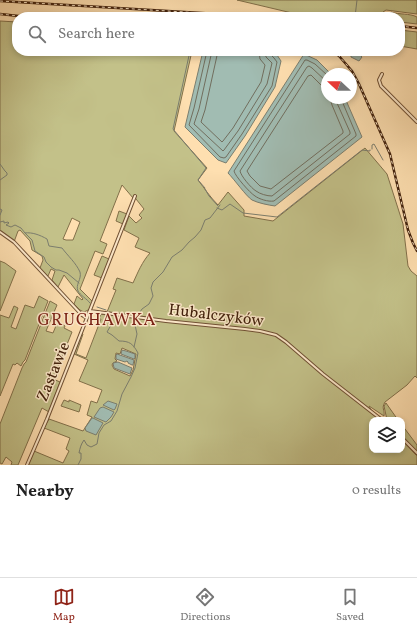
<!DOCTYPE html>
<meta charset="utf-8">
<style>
:root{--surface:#fff;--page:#f2f2f2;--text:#222;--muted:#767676;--line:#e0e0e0;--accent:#8f2418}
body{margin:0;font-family:Vollkorn,serif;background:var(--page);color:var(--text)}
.controls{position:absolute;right:12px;bottom:12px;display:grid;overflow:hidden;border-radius:8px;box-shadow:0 2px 6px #0003}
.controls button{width:36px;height:36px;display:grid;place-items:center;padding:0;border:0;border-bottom:1px solid var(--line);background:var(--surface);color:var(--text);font:20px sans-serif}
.compass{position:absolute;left:321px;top:68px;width:36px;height:36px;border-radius:50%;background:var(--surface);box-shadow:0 2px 6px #0003;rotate:292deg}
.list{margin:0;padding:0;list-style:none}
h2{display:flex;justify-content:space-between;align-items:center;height:52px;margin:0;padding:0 16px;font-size:17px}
h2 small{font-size:13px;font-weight:400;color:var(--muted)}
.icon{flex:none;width:22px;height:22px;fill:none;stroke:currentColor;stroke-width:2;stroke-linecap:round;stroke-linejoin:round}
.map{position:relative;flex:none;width:417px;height:465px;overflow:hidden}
.search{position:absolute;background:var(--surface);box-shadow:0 2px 6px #0003;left:12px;right:12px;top:12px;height:44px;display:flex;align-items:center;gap:10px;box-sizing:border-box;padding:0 14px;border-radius:16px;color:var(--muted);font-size:15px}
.sheet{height:112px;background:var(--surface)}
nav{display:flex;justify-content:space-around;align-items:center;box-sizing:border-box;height:56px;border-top:1px solid var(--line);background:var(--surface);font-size:11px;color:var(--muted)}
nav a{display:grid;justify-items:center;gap:2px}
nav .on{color:var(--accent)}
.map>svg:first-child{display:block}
.green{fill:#c3c189;stroke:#82704a;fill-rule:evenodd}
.water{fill:#a1bcb2;stroke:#7b7e6f}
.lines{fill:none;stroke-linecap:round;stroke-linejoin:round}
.shore{stroke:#716e5e;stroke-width:1}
.stream{stroke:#7b7e6f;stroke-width:1}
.minor-casing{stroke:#705034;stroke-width:4}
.minor{stroke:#feeacc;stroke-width:2}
.rail-casing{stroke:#41200b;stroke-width:2.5}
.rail{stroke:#feeacc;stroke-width:1;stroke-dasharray:3;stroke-linecap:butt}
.labels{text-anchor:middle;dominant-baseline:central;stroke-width:3;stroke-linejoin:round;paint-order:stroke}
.street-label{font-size:16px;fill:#41200b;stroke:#feeacc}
.neighbourhood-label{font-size:17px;letter-spacing:1px;fill:#7a1f14;stroke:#feeacc}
</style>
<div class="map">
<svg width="417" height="465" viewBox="0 0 417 465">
<rect width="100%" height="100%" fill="#fedfb0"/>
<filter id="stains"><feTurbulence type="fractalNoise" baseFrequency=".005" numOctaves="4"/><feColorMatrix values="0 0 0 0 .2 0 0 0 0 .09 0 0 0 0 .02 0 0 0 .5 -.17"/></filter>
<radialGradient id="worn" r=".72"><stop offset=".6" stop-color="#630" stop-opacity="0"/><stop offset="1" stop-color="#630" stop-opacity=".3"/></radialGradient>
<path class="green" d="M237 0H417V14L386 10 383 12 384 15H390L391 12C400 15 409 13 417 17V24L400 22V17H309Z
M0 21 17 22V51H192L174 131 207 168 198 180C205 189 210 197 218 205L228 192 244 210V216L273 221 365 148 387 174 403 224 408 266 411 271 417 276V378L415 376 407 385 385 402C381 409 385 409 384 416L369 406 373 414 380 420H372V450H402V440L417 456V465H28L34 451 63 463 69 451 66 449 70 438 44 428 49 419 83 431 92 417 87 415 91 401 97 403 102 390 79 381 88 360 74 354 82 333 83 334 76 354 86 358 101 319H99L101 314 147 319V317L107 312 116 290 113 289 117 278 133 283C138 272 142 262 150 253L135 247 139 238 124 230 129 216 136 223 142 218 139 215 144 209 136 199 135 197 133 198 122 185 100 241 107 244 103 254 95 251 80 289 93 302 90 309 84 312 80 310 74 304 77 296 82 300 83 299 64 275 58 287 52 280 55 271 51 269 48 276 40 268 43 260 42 256 32 250 30 241 20 230 18 231 14 242 0 231ZM72 218 80 222 73 240H66L63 239ZM122 348 136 354 133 370 130 376 114 369 112 365 113 363 117 361 115 359 116 353 120 354Z
M400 30 417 32V49L400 46Z
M119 211 127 214 123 224 116 221Z
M102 256 109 259 102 278 94 275Z
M0 261 5 263 16 271 0 311Z
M39 296 48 301 25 360 23 362 21 366 17 363 15 365 13 364 0 396V315L9 318 14 306 18 308 11 327 16 329 25 305 34 308Z
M50 301 57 305 46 331 53 333 58 321 65 326 64 328 72 332 53 379 60 382 49 412 42 408 18 465H11L12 462 6 457 2 464 0 463V424L22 368 24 364 26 362Z
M64 400 69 402V400L81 405 79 412 61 406Z
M386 403 398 420H387L384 406Z
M402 425 417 445V452L402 436Z"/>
<path class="water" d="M203 51H272L277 55 281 61 275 87 245 136 226 163 218 160 185 127Z
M352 51H356L362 57 359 61 351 57V56Z
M304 54 317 60 331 74H327V98H345L362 137 275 206C268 205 258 203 252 200 246 196 234 179 228 173Z
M122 350 126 351 135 354V358L134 359 121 354Z
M117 354 134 360 133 365H132L128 363V362L127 361 125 362 116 359V355Z
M118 362 132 368 130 374 114 368 113 363Z
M108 401 117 404 115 409 114 410 103 405Z
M103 407 114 412 111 417 106 422 94 417 100 408Z
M92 418H93L103 423 96 435 86 431 85 428Z"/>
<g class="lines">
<path class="shore" d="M207 51 194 108 189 125 220 157 224 158 226 157 242 134 272 86 277 62 274 58 271 55 270 51
M212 51 199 109 194 124 223 151 224 150 238 131 267 84 272 63 266 57 265 51
M218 51 205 110 201 122 222 142 223 141 233 128 261 82 265 65 260 59 259 51
M327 75 315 64 307 60H305L234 171C235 176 250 193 255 196 259 199 268 202 274 201L356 136V134L342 101 341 98
M327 82 312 68 309 66 307 67 240 171C241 176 251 188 256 191 260 194 267 196 272 196L350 134V132L337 103 336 98
M327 88 322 86 311 75 308 76 247 171 250 176 260 186 271 189 343 133V131L332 105 330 98"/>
<path class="stream" d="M355 17 357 0
M190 51 173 129 206 168 198 180 205 188
M372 149V145L374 144 383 160
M0 164 5 171 7 173V175L0 180
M205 189 209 196 218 206
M217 208 222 210 230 204 243 213 277 217 362 150 370 151V150
M0 209 2 210 0 215
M0 222 4 221V223L8 222 9 223 6 225 11 227 15 225 21 228 25 233C32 232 40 235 47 239L49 246 62 248C68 256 76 263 80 272 82 279 75 285 78 291 80 295 87 299 90 303
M25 233 32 240 35 251 44 257 46 262 51 267 56 270H59L67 273 79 283
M97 307 106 310
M138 315 142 309 149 304 153 296 151 288 153 282 163 272 172 257 182 250 189 242 195 237 201 230 205 220 210 218 220 205
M134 347 137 334 135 325 137 318
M78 465 81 459V453H79C80 448 81 444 84 440L87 445 91 447 97 444 99 433 104 425 111 421 117 411 122 394 131 377 135 368 138 353C133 344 130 341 119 341L112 335 107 332 111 325 107 321 105 316"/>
<g class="minor-casing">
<path id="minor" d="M382 74 379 80 381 86 417 122
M0 232 14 242 82 315 87 318
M90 311 166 321 245 329 260 331 276 335 286 342 323 374 382 420
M402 438 417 453
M27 465 47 419 135 196"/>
</g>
<use href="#minor" class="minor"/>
<g class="rail-casing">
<path id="rail" d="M0 1 268 17
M0 14 28 17
M400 26 417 28
M333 51 339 56 352 71 359 84 390 154 408 230 413 243 417 251"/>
</g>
<use href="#rail" class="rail"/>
</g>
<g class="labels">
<g class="street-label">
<text transform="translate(216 316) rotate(7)">Hubalczyków</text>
<text transform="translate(54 372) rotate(-68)">Zastawie</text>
</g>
<g class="neighbourhood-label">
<text x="97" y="320">GRUCHAWKA</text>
</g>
</g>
<rect width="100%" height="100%" filter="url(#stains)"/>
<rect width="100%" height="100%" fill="url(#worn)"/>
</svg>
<div class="controls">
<button><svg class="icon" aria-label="layers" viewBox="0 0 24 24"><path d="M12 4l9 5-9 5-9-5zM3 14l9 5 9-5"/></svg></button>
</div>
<svg class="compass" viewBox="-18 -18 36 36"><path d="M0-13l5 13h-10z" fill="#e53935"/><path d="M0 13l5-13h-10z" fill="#767676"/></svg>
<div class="search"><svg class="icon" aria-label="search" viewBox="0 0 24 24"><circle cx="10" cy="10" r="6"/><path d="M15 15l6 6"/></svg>Search here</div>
</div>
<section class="sheet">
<h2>Nearby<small>0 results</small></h2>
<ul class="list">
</ul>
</section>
<nav>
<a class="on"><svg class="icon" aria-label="map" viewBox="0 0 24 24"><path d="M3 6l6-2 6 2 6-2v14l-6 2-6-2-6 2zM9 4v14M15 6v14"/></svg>Map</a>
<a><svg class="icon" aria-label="directions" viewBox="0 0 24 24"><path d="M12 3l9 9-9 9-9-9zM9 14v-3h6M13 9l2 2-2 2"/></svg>Directions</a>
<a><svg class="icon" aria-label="saved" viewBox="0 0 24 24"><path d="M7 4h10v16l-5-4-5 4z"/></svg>Saved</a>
</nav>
